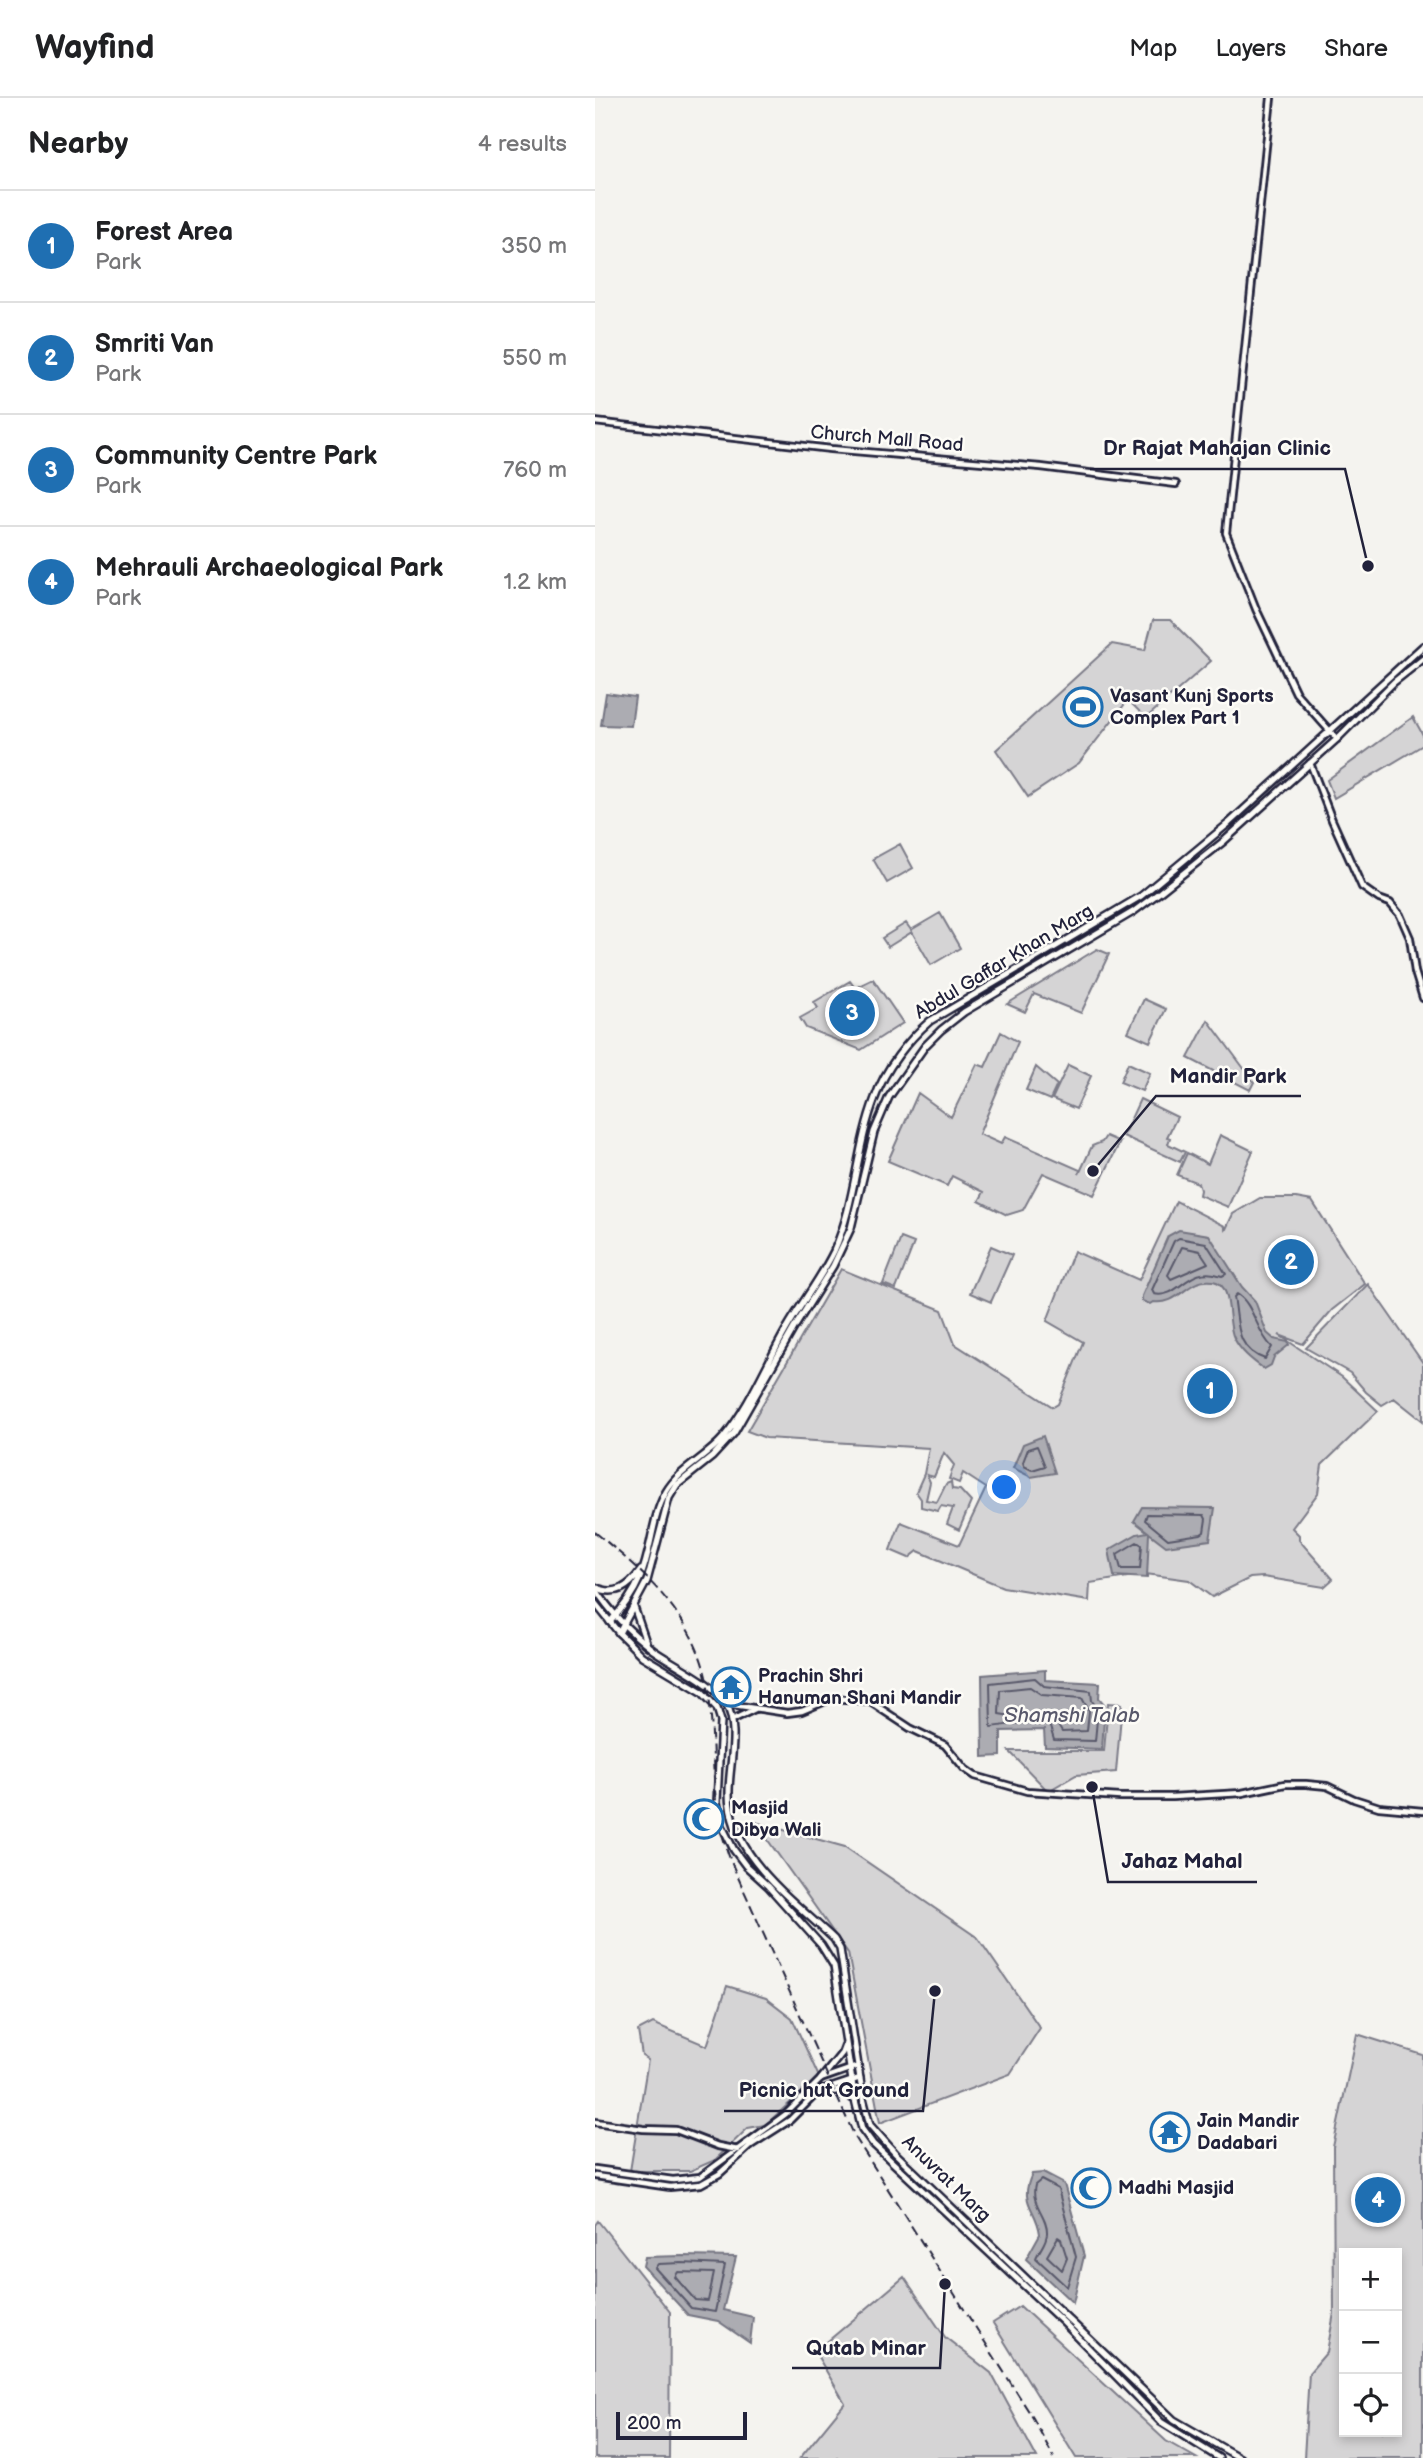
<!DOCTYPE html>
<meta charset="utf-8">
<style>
:root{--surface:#fff;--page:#f2f2f2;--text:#202124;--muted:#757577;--line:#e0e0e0;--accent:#1f6fb2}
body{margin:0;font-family:"Balsamiq Sans",sans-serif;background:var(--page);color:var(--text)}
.controls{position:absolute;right:21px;bottom:21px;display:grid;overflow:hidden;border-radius:0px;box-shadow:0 4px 10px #0003}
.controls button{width:63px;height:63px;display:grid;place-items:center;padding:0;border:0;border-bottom:2px solid var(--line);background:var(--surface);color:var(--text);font:35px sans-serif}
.scale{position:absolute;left:21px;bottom:18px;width:131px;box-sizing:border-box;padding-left:7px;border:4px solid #22223b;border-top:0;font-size:19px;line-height:24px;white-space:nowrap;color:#22223b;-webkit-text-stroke:5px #fdfcf7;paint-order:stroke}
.you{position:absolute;left:410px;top:1390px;width:24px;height:24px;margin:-18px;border:5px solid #fff;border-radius:50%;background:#1a73e8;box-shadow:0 0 0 10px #1a73e833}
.badge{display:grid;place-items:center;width:46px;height:46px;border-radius:50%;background:var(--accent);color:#fff;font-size:23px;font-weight:700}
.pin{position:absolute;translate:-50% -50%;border:4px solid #fff;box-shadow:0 2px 7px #0006}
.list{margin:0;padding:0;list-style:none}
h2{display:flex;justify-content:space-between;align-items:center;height:91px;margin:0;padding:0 28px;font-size:30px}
h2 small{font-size:23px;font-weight:400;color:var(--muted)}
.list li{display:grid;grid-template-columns:46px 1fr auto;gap:21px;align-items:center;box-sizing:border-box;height:112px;padding:0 28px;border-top:2px solid var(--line)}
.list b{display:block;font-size:26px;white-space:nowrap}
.list p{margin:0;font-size:23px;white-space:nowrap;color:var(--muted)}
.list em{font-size:23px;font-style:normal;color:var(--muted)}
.icon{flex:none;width:38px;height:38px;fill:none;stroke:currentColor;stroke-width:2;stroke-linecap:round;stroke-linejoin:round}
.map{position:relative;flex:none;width:828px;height:2360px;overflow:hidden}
header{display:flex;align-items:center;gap:42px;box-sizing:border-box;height:98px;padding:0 35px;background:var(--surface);border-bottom:2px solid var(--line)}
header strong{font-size:33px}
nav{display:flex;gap:38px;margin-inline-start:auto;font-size:24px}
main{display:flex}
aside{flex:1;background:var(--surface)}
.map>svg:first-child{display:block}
.green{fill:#d5d4d5;stroke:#7c7b88;stroke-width:2;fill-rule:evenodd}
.water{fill:#acacb2;stroke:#757582;stroke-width:2}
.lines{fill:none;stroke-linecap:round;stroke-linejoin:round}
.shore{stroke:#59596b;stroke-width:2}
.tertiary-casing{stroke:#22223b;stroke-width:10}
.primary-casing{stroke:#22223b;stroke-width:10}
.trunk-casing{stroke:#22223b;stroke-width:10}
.tertiary{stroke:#fdfcf7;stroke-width:4.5}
.primary{stroke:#fdfcf7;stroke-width:5}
.trunk{stroke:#fdfcf7;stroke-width:5}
.rail{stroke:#22223b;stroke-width:2;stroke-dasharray:10 5;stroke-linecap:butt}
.labels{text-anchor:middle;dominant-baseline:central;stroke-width:5;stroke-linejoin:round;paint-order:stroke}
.street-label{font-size:19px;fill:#22223b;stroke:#fdfcf7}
.poi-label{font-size:19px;font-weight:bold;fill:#22223b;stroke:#fdfcf7;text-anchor:start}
.water-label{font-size:21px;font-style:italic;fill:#59596b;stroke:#fdfcf7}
.leader{fill:none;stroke:#22223b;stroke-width:2.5}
.callout-dot{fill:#22223b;stroke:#fdfcf7;stroke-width:2.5}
.callout-label{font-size:21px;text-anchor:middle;font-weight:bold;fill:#22223b;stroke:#fdfcf7;stroke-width:5;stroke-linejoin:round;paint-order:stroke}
</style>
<header>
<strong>Wayfind</strong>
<nav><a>Map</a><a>Layers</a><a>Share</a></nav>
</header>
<main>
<aside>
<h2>Nearby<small>4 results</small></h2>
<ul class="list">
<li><span class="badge">1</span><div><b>Forest Area</b><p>Park</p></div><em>350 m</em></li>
<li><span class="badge">2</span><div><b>Smriti Van</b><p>Park</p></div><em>550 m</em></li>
<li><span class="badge">3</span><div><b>Community Centre Park</b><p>Park</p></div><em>760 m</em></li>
<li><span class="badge">4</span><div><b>Mehrauli Archaeological Park</b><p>Park</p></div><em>1.2 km</em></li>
</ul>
</aside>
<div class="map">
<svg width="828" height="2360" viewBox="0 0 828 2360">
<rect width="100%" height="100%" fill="#f4f3ef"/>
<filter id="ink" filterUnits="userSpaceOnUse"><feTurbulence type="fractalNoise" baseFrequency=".0143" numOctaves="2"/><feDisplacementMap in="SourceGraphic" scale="14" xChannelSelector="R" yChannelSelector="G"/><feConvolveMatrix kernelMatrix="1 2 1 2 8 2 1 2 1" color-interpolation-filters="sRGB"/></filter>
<g filter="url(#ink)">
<path class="green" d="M558 522H575L616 563 551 620 533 602 484 665 433 699 401 652 517 546 550 552Z
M818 619 828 637V647L739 700 732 682Z
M305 746 318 770 292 785 278 761Z
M345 815 365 850 336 867 317 834 293 849 287 840 311 825 316 832Z
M502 851 514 856 486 915 439 896 430 914 412 906Z
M278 881 308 925 266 952 211 930 205 920 223 910 219 904 255 883 260 890Z
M549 901 571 911 555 944 533 934Z
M613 922 659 984 655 992 593 960Z
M406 934 423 944 384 1036 406 1046 410 1039 485 1072 484 1076 497 1048 507 1044 511 1038 525 1044 499 1097 448 1075 428 1112 412 1117 384 1103 389 1094 357 1078 352 1088 293 1063 323 995 356 1019 382 966 390 969Z
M533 965 555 975 547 993 525 984Z
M473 967 496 978 481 1011 457 1001Z
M441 969 462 987 455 1002 431 992Z
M545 1001 582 1019 572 1039 575 1040 573 1046 590 1054 585 1064 528 1038Z
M625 1037 658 1053 633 1109 604 1097 605 1092 603 1085 582 1077 592 1055 613 1066Z
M665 1100H701L717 1103 770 1186 737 1212 708 1246 684 1237 747 1279 783 1313 727 1367 723 1395 697 1430 704 1437V1442L738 1481 729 1489 668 1479 655 1480 617 1499 594 1482 551 1476 495 1485 494 1503 408 1489 323 1453 314 1460 295 1452 306 1424 364 1447 391 1390 368 1375 364 1385 354 1381 359 1367 349 1355 339 1379 332 1377 335 1384 331 1402 342 1404 351 1386 356 1384 357 1391 365 1392 376 1404 364 1432 352 1426 358 1410 346 1408 343 1413 326 1409V1401L321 1394 329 1376 334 1350 171 1340 152 1333 246 1171 347 1212 360 1246 458 1309 463 1306 488 1244 452 1223 479 1153 544 1182 581 1103 630 1128V1133L638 1116Z
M306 1140 319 1145 301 1191 288 1186Z
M396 1148 417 1157 396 1204 375 1195Z
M773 1186 828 1265V1323L799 1300 787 1307 771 1294 755 1275 711 1250Z
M513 1605 527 1606 521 1674 481 1677 453 1693 414 1653H509Z
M160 1724 250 1749 383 1840 445 1930 415 1976 285 2025 253 1855Z
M132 1888 171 1900 197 1920 224 1979 170 2027 153 2030 120 2062 95 2073H35L53 1962 47 1958 43 1933 58 1925 112 1948Z
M762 1936 828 1957V2360H709L714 2275 732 2254 739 2215 738 2049ZM749 2155H802V2334H749Z
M3 2123 75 2214 74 2360H0V2127Z
M309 2179 350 2239 396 2275 442 2360H205L250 2305 220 2254Z
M425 2208 571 2343 601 2360H481L398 2225Z"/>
<path class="water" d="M11 595 40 599 36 628 6 627Z
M584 1132 614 1137 647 1189 660 1203 672 1235 679 1241 693 1244 694 1247 679 1259 676 1267 669 1271C657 1262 646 1254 639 1240 631 1225 639 1186 618 1183 592 1179 585 1208 558 1204L555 1206 547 1203V1198L573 1138Z
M448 1338 460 1375 436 1379 418 1370 428 1346Z
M547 1409 620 1410 615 1442 571 1448 554 1435 552 1480 519 1478 514 1452 542 1436 553 1434 539 1423Z
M450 1572V1582L505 1585 504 1600 510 1607 507 1651 450 1649 449 1632 406 1633V1658L388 1659 387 1577Z
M448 2075 469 2086 489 2158 478 2205 431 2161 445 2136C442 2110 423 2106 437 2076Z
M87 2158 141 2159 128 2212 158 2219 155 2245 123 2223 93 2217 48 2168 50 2159Z"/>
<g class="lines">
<path class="shore" d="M584 1140 611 1145 631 1176 627 1178C592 1165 585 1202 559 1196L557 1192 579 1143Z
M587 1149 605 1153 613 1165 576 1181 573 1177Z
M642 1196C659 1206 661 1234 677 1249L670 1261C639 1250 644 1224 639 1199Z
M442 1348 450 1368 437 1372 429 1368 428 1364 433 1351Z
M552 1416 609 1417 611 1421 609 1434 606 1436 573 1441 550 1422Z
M542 1444 547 1447 545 1471H526L522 1456Z
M440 1580 449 1588 496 1593 497 1603 503 1611 500 1643 459 1642 455 1629C441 1619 411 1628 396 1629L395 1585Z
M435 1589 447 1597 487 1600 494 1613 492 1633 467 1634C450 1604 432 1622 404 1616L405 1592Z
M446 2082 463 2091 481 2159 472 2189 441 2160C444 2152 452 2144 452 2135 453 2117 435 2107 440 2087Z
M463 2139 466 2141 472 2160 467 2172 452 2158Z
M87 2165 130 2167 120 2214 96 2210 60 2170 63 2166Z
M83 2174 119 2175 113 2203 100 2202 80 2179Z"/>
<g class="tertiary-casing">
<path id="tertiary" d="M676 0 631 435 661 511 701 595 742 641
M0 324 236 351 446 369 581 386
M715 665 737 722 767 789 784 801 795 805 805 817 815 840 820 874 828 900
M132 1606 192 1615 207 1613 238 1600 274 1603 315 1630 350 1647 370 1671 380 1678 432 1693 525 1699H577L647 1695 690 1686H711L732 1688 759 1701 784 1709 828 1713
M137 1622 160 1611
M0 2024 48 2031 81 2032 123 2048 143 2052
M0 2071 78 2082 105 2079 191 2016 226 1981 263 1968
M0 2078 75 2089 106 2086 124 2076 156 2047 195 2022 223 1994 265 1980"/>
</g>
<g class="primary-casing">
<path id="primary" d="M0 1489C21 1499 34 1489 46 1472
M39 1509 52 1547
M15 1524C27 1511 38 1497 45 1480 57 1453 56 1421 71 1394 84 1371 111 1360 128 1340 155 1308 171 1266 192 1230 207 1204 226 1180 239 1153 261 1104 261 1049 280 1000 290 971 313 942 335 923L546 798 634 725 828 548
M24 1535 52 1483 74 1400 82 1387 117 1359 139 1335 199 1230 238 1168 256 1130 279 1034 294 999 330 948 346 932 369 914 538 814 565 794 629 743 742 641 799 584 828 561"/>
</g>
<g class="trunk-casing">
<path id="trunk" d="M0 1490C15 1514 36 1535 58 1552 76 1565 122 1587 131 1605 145 1630 134 1667 134 1694 133 1757 197 1801 239 1841L245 1851 268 2000 275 2027 301 2056 579 2322 645 2360
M0 1505 24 1535 47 1558 107 1594 122 1610 126 1623 122 1704 126 1726 139 1752 151 1768 173 1788 226 1847 239 1868 260 2002 267 2031 278 2046 468 2224 566 2324 624 2360
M226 1981 247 1955 250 1947
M229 1992 247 1994 260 2002"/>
</g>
<use href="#tertiary" class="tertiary"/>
<use href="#primary" class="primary"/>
<use href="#trunk" class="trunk"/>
<path class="rail" d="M0 1434C53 1478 106 1524 114 1597 121 1658 113 1706 137 1766L260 2039 438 2320 459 2360"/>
</g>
</g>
<defs>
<g id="stadium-ring" transform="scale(2.0125)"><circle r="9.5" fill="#fdfcf7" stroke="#1f6fb2" stroke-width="1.5"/><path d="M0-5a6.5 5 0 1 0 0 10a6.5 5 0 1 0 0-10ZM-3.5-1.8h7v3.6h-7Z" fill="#1f6fb2"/></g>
<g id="temple-ring" transform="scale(2.0125)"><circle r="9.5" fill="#fdfcf7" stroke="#1f6fb2" stroke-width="1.5"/><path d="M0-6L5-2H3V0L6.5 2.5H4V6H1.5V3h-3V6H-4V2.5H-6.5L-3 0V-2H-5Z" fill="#1f6fb2"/></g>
<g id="mosque-ring" transform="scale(2.0125)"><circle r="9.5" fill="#fdfcf7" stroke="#1f6fb2" stroke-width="1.5"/><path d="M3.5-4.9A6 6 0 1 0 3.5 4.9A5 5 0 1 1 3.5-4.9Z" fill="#1f6fb2"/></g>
</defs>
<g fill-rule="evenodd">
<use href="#stadium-ring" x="488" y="609"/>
<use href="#temple-ring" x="136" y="1589"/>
<use href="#mosque-ring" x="109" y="1721"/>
<use href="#temple-ring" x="575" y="2034"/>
<use href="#mosque-ring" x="496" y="2090"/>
</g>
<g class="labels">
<g class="street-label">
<text transform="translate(292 341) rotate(5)">Church Mall Road</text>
<text transform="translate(409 864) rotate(-31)">Abdul Gaffar Khan Marg</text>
<text transform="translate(351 2081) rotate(44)">Anuvrat Marg</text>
</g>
<g class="poi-label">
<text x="515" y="598">Vasant Kunj Sports<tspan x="515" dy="22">Complex Part 1</tspan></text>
<text x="163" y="1578">Prachin Shri<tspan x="163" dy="22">Hanuman Shani Mandir</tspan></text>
<text x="136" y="1710">Masjid<tspan x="136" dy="22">Dibya Wali</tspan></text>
<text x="602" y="2023">Jain Mandir<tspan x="602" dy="22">Dadabari</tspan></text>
<text x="523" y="2090">Madhi Masjid</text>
</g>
<g class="water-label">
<text x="477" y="1617">Shamshi Talab</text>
</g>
</g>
<path class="leader" d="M773 468L750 371H495M498 1073L561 998H706M497 1689L513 1784H662M340 1893L328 2013H129M350 2186L345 2270H197"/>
<g class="callout-dot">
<circle cx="773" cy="468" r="7"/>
<circle cx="498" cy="1073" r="7"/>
<circle cx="497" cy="1689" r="7"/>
<circle cx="340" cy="1893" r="7"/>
<circle cx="350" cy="2186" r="7"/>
</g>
<g class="callout-label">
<text x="622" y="357">Dr Rajat Mahajan Clinic</text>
<text x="633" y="985">Mandir Park</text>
<text x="587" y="1770">Jahaz Mahal</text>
<text x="229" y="1999">Picnic hut Ground</text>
<text x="271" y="2257">Qutab Minar</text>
</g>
</svg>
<div class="controls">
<button>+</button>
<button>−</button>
<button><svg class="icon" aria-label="locate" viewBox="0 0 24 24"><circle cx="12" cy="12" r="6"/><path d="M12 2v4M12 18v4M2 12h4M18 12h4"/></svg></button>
</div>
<div class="scale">200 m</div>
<div class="you"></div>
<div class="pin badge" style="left:615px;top:1293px">1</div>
<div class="pin badge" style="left:696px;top:1164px">2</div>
<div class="pin badge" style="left:257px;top:915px">3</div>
<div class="pin badge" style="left:783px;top:2102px">4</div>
</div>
</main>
